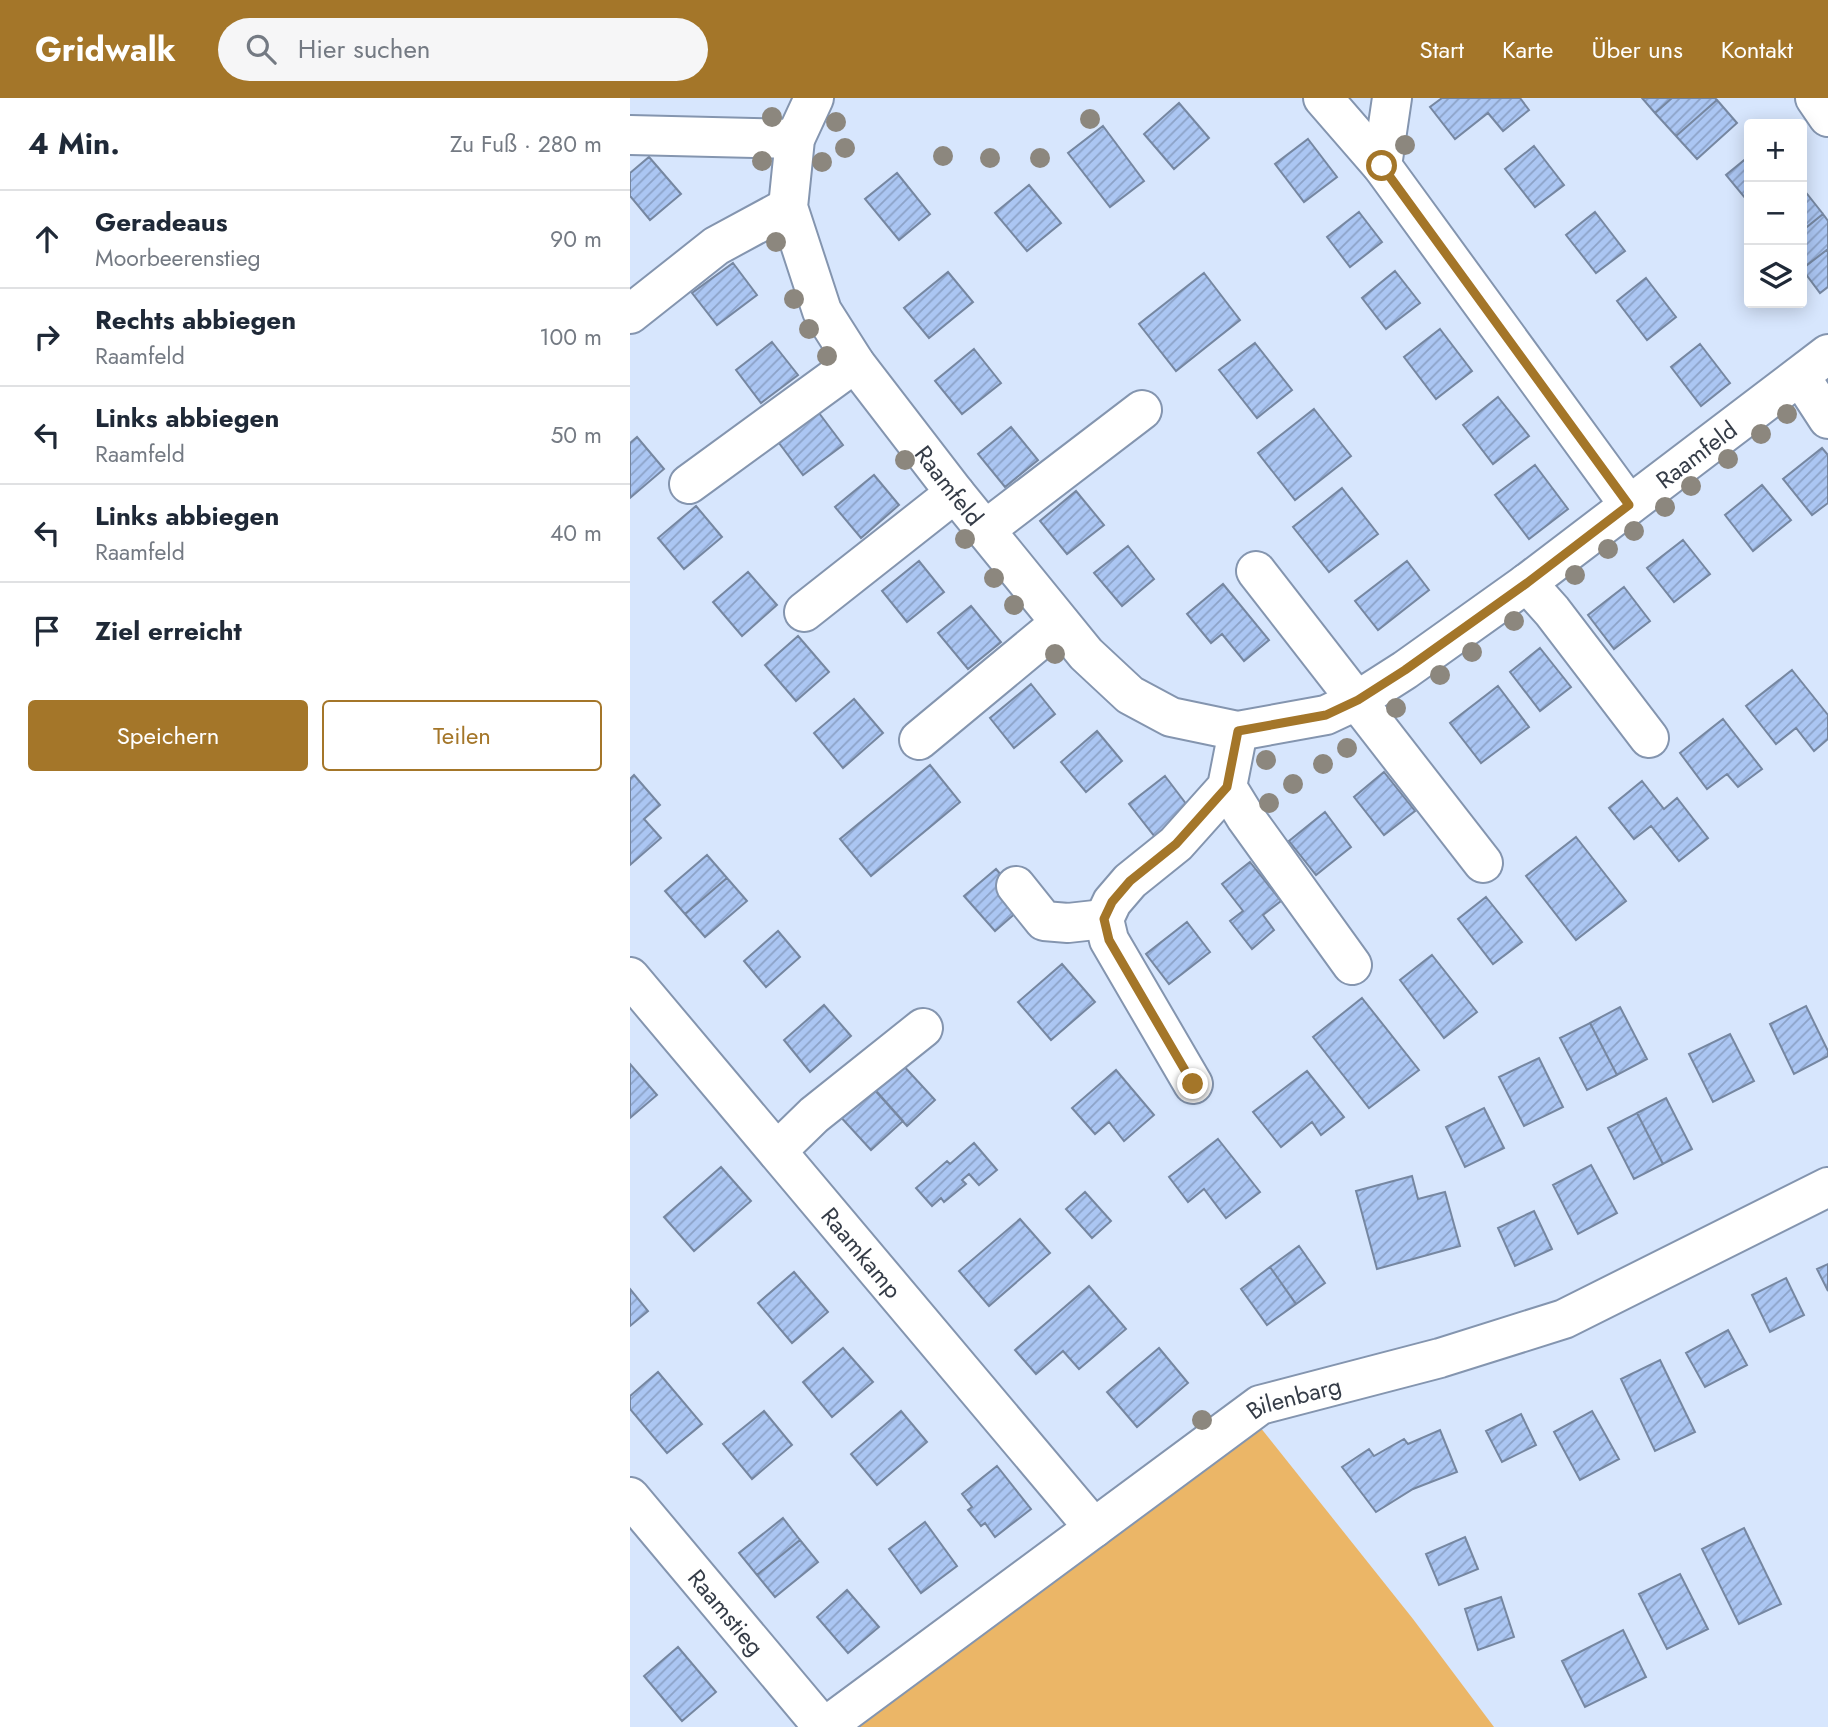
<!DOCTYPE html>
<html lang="de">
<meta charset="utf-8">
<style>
:root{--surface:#fff;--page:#f6f6f7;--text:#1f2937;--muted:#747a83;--line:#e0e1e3;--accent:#a47629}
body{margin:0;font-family:Jost,sans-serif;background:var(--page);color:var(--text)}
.controls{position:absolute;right:21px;top:21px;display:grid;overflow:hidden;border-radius:7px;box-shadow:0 4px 18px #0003}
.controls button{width:63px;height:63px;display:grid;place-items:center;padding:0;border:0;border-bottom:2px solid var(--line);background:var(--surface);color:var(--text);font:35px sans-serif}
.stop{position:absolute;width:21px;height:21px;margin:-16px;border:5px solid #a47629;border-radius:50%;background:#fff}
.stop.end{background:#a47629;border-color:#fff;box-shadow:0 2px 7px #0008}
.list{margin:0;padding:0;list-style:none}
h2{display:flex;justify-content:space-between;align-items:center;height:91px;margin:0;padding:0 28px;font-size:30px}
h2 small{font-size:23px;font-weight:400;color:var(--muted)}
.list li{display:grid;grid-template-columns:46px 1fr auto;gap:21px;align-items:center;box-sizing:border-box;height:98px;padding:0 28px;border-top:2px solid var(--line)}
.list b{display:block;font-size:26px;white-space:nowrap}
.list p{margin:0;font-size:23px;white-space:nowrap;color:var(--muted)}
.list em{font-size:23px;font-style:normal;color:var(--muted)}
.actions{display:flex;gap:14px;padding:21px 28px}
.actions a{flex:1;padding:16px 0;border:2px solid var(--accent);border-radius:7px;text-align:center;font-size:24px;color:var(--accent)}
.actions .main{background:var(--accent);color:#fff}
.icon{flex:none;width:38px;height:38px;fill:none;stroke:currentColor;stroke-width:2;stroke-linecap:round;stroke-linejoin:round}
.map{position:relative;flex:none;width:1198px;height:1629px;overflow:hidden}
header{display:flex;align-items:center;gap:42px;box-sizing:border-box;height:98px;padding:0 35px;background:var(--accent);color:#fff}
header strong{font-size:33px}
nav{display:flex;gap:38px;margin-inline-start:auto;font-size:24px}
.search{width:490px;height:63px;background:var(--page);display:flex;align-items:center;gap:18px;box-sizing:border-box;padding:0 24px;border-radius:38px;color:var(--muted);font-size:26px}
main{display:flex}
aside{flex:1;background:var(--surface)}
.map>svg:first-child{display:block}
.grass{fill:#ebb667}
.building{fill:url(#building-hatch);stroke:#7687a1;stroke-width:2}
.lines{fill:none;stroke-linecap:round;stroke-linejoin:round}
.minor-casing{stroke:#8495af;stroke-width:42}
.minor{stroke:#fff;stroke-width:38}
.tree{fill:#8c877e}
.route{stroke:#a47629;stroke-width:9}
.labels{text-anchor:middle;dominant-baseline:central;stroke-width:5;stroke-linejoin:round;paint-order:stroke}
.street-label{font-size:24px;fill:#353c47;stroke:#d7e6fd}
</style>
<header>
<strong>Gridwalk</strong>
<div class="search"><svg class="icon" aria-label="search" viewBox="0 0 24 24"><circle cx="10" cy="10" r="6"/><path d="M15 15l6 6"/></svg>Hier suchen</div>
<nav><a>Start</a><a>Karte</a><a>Über uns</a><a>Kontakt</a></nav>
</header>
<main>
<aside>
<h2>4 Min.<small>Zu Fuß · 280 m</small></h2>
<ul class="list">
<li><svg class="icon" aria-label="ahead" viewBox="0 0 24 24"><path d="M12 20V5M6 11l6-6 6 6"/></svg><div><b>Geradeaus</b><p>Moorbeerenstieg</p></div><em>90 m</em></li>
<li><svg class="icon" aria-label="right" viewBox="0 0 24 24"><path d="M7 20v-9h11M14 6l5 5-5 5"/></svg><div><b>Rechts abbiegen</b><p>Raamfeld</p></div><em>100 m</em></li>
<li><svg class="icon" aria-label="left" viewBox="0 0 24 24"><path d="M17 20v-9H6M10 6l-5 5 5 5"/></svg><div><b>Links abbiegen</b><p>Raamfeld</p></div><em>50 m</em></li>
<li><svg class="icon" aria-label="left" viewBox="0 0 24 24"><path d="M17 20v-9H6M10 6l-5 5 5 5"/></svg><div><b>Links abbiegen</b><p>Raamfeld</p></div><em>40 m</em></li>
<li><svg class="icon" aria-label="arrive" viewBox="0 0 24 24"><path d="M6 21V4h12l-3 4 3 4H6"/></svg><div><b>Ziel erreicht</b></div></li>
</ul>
<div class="actions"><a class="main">Speichern</a><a>Teilen</a></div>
</aside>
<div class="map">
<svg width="1198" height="1629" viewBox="0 0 1198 1629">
<defs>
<pattern id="building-hatch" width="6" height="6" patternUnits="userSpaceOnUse" patternTransform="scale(1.75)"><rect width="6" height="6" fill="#abc6f3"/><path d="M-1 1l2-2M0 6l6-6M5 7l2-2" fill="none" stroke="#8ca2c7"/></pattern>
</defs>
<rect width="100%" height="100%" fill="#d7e6fd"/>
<path class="grass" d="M630 1329 783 1521 864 1629H224Z"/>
<path class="building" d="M812 0H890L899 12 873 33 858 15 825 41 800 9Z
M1012 0H1042L1025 15Z
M1042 0H1085L1087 2 1046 38 1025 15Z
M1087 2 1107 25 1067 61 1046 38Z
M549 5 579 40 544 71 514 36Z
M473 28 514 83 480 109 438 55Z
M678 41 707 79 674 104 645 66Z
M904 48 934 87 905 109 875 71Z
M1119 58V97L1115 100 1096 77Z
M19 59 51 96 20 122 0 98V75Z
M267 75 300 116 269 142 235 101Z
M399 87 431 125 397 153 365 115Z
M1174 92 1193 116 1172 133V94Z
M729 114 752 144 720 169 697 139Z
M965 114 995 153 966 175 936 137Z
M1193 116 1198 123V151L1172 171V133Z
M1198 151V189L1190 195 1172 171Z
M103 165 127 197 87 227 62 195Z
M765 173 790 205 756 231 732 200Z
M318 174 343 204 299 240 274 210Z
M574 175 610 222 546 273 509 226Z
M1016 180 1046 219 1017 242 987 203Z
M810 231 842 273 806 301 774 259Z
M142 244 168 277 131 305 106 272Z
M625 245 662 292 627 320 589 272Z
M1070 246 1100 285 1071 308 1041 269Z
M344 251 371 285 332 316 305 283Z
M868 299 899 338 863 366 833 327Z
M684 311 721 358 665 402 628 355Z
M189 315 213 347 173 377 149 345Z
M381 329 408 362 375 389 348 356Z
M7 339 34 371 0 400V345Z
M1192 350 1198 357V405L1182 417 1153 381Z
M905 367 938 411 899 441 865 397Z
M244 377 269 407 231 440 205 409Z
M1132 387 1161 422 1123 453 1095 417Z
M712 390 748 436 699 474 663 429Z
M446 393 474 427 437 456 410 423Z
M66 408 92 439 54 471 28 440Z
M1053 442 1080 476 1044 504 1017 470Z
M498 448 524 481 492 508 464 475Z
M289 463 314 494 277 524 252 493Z
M777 463 799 492 748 532 725 503Z
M118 474 147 507 112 538 83 504Z
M593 486 639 542 614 563 592 536 581 545 557 516Z
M994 489 1020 523 984 551 958 517Z
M341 508 371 544 338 571 308 535Z
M168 538 199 574 166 603 135 567Z
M910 550 941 589 910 613 880 574Z
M1162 572 1198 617V641L1184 653 1166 630 1146 646 1116 608Z
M401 586 425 616 384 650 360 620Z
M868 588 899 629 851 665 820 625Z
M224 601 253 635 213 670 184 635Z
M1093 621 1132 671 1108 689 1097 676 1077 691 1050 655Z
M467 633 492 663 456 694 431 664Z
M300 667 330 704 241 778 210 741Z
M754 674 785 713 754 737 724 699Z
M4 677 30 707 14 721 31 740 0 767V681Z
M535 678 560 711 525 739 499 706Z
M1012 683 1034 711 1047 700 1078 740 1049 763 1021 728 1004 741 979 710Z
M695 714 721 749 686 777 659 743Z
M946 739 996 803 946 842 896 778Z
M77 757 97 780 55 816 35 793Z
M620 764 651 803 633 817 644 832 622 851 600 823 613 813 592 786Z
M366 771 396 806 365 833 334 798Z
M97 780 117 803 75 839 55 816Z
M856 799 892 844 863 866 828 821Z
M557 824 580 854 539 886 516 856Z
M148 833 170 859 136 889 114 863Z
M802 857 847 914 814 940 770 882Z
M432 866 465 904 421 942 388 904Z
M732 900 789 972 739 1010 683 939Z
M194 907 221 938 180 974 154 942Z
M1176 908 1198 953V958L1164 976 1140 926Z
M990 909 1017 961 987 977 960 925Z
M960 925 987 977 957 992 930 940Z
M1100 936 1124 983 1083 1004 1059 956Z
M909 960 933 1009 894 1028 869 979Z
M270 964 305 1002 277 1028 242 989Z
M0 966 27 997 0 1020Z
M486 972 524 1017 494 1043 479 1024 465 1036 442 1010Z
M677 973 714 1019 691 1037 682 1024 651 1049 623 1014Z
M239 985 273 1023 241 1052 207 1015Z
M1036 1000 1062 1051 1033 1066 1007 1015Z
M854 1010 874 1050 835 1069 816 1029Z
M1007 1015 1033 1066 1004 1081 978 1030Z
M588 1041 630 1094 596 1120 574 1091 558 1104 539 1079Z
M344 1045 367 1072 349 1087 339 1076 332 1082 336 1086 314 1104 311 1100 302 1108 286 1090 317 1063 320 1066Z
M961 1067 987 1115 948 1136 923 1087Z
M91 1069 121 1103 64 1153 34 1119Z
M782 1078 788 1101 815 1094 830 1148 747 1171 726 1093Z
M455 1094 481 1123 462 1140 436 1111Z
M904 1113 922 1151 885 1168 868 1130Z
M390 1121 420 1155 359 1208 329 1173Z
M669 1148 695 1185 666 1206 640 1169Z
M1198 1166V1193L1187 1171Z
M640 1169 666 1206 637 1227 611 1191Z
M164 1174 198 1214 162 1245 128 1205Z
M1156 1180 1174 1217 1140 1234 1122 1197Z
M459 1188 496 1231 449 1271 433 1253 406 1276 385 1252Z
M0 1191 18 1213 0 1228Z
M1098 1232 1117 1267 1075 1289 1056 1255Z
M213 1250 243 1284 202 1319 173 1284Z
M529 1250 558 1285 507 1329 477 1294Z
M1030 1262 1065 1334 1025 1353 991 1281Z
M28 1274 72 1326 37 1355 0 1311V1298Z
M134 1313 162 1347 122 1381 93 1346Z
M271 1313 297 1344 247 1387 221 1356Z
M962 1313 989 1361 950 1382 924 1334Z
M891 1316 906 1347 872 1364 856 1333Z
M810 1332 827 1374 783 1391 746 1414 712 1369 739 1351 744 1358 774 1341 778 1346Z
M367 1368 401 1411 365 1439 355 1425 351 1428 338 1412 342 1409 332 1396Z
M153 1420 170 1442 127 1477 109 1455Z
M295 1424 327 1468 291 1495 259 1451Z
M1114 1430 1151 1506 1109 1526 1072 1451Z
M835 1439 848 1471 809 1487 796 1456Z
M170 1442 188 1464 145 1499 127 1477Z
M1050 1476 1078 1531 1037 1551 1009 1496Z
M217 1492 249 1529 218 1555 187 1519Z
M871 1499 884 1539 848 1552 835 1511Z
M993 1532 1016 1579 955 1609 932 1563Z
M48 1549 86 1594 52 1623 14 1578Z"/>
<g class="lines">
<g class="minor-casing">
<g id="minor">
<path id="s1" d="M184 0 165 41 158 109 192 213 225 265 325 395 456 556 500 597 541 619 608 633 696 617 728 602 775 572 897 485 1198 256"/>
<path d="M693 0 752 68 999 407"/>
<path d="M1185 0 1198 19"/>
<path d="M0 37 165 41"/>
<path d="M752 68 762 0"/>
<path d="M0 216 86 148 158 109"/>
<path d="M1170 278 1198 321"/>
<path d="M59 386 225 265"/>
<path d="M355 432 512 312"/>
<path d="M626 473 853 765"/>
<path d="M897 485 922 513 1019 640"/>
<path d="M174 514 325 395"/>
<path d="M289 642 430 525"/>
<path d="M597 689 616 720 722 867"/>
<path d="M386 788 414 823 438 825 474 821"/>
<path id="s2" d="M0 879 464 1430"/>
<path d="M563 986 479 842 474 821 482 804 500 783 546 746 597 689 608 633"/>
<path d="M147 1053 184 1017 293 930"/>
<path id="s3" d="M0 1399 193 1629"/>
<path id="s4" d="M195 1629 630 1307 810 1260 934 1221 1198 1089"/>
</g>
</g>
<use href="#minor" class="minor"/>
</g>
<g class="tree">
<circle cx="142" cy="19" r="10"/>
<circle cx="460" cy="21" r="10"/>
<circle cx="206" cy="24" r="10"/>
<circle cx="775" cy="47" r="10"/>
<circle cx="215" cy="50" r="10"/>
<circle cx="313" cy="58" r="10"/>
<circle cx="360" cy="60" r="10"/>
<circle cx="410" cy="60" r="10"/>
<circle cx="132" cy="63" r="10"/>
<circle cx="192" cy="64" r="10"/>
<circle cx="146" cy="144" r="10"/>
<circle cx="164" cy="201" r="10"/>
<circle cx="179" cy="231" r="10"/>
<circle cx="197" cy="258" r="10"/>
<circle cx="1157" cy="316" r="10"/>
<circle cx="1131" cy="336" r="10"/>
<circle cx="1098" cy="361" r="10"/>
<circle cx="275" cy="362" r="10"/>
<circle cx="1061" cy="388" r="10"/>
<circle cx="1035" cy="409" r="10"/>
<circle cx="1004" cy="433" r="10"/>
<circle cx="335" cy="441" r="10"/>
<circle cx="978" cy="451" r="10"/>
<circle cx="945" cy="477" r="10"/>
<circle cx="364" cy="480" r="10"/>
<circle cx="384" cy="507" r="10"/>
<circle cx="884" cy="523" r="10"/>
<circle cx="842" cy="554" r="10"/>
<circle cx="425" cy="556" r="10"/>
<circle cx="810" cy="577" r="10"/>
<circle cx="766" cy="610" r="10"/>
<circle cx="717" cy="650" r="10"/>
<circle cx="636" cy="662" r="10"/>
<circle cx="693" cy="666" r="10"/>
<circle cx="663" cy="686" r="10"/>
<circle cx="639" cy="705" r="10"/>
<circle cx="572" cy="1322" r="10"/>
</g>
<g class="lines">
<path class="route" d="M563 986 479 842 474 821 482 804 500 783 546 746 597 689 608 633 696 617 728 602 775 572 897 485 999 407 752 68"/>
</g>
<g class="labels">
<g class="street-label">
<text stroke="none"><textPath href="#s1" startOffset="1374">Raamfeld</textPath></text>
<text stroke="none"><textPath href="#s1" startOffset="439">Raamfeld</textPath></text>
<text stroke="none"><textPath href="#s2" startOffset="360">Raamkamp</textPath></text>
<text stroke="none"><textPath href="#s4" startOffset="576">Bilenbarg</textPath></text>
<text stroke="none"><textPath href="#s3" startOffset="150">Raamstieg</textPath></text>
</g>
</g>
</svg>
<div class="controls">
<button>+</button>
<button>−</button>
<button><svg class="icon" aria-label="layers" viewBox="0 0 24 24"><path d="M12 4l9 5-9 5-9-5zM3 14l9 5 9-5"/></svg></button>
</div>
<div class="stop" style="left:752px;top:68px"></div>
<div class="stop end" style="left:563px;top:986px"></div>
</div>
</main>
